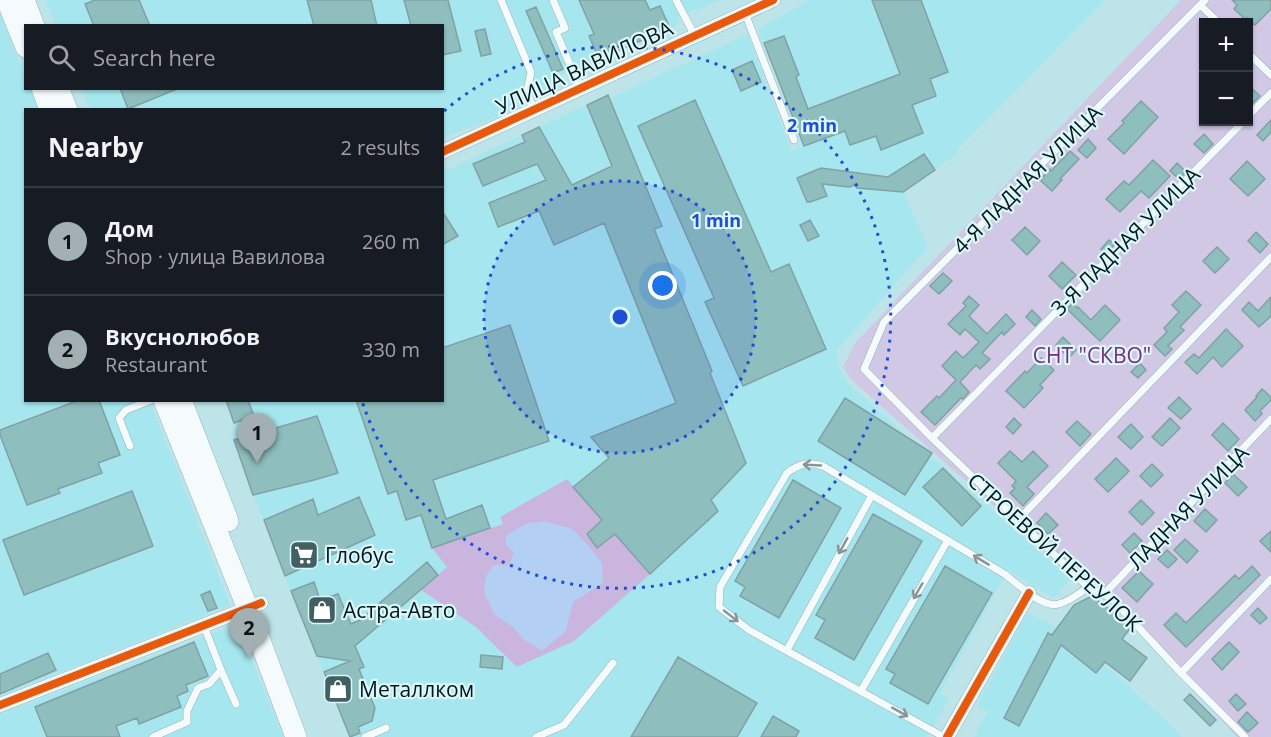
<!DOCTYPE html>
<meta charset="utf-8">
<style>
:root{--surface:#171b24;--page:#242831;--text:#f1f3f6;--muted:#9ea1a6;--line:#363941;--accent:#a2b0b4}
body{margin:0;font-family:"Open Sans",sans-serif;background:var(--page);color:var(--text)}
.controls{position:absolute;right:18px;top:18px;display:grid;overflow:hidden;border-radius:0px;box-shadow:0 2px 4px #0004}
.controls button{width:54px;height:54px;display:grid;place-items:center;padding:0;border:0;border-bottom:2px solid var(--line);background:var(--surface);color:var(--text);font:30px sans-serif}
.you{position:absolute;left:663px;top:286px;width:21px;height:21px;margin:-15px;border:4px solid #fff;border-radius:50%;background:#1a73e8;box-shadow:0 0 0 9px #1a73e833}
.badge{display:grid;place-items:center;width:39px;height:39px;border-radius:50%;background:var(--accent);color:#111;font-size:20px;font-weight:700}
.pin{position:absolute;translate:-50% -50px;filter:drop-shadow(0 2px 3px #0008)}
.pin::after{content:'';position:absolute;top:32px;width:21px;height:18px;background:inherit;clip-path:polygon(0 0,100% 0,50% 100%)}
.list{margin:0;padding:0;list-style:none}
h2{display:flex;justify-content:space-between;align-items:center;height:78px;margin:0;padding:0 24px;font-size:26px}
h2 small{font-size:20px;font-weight:400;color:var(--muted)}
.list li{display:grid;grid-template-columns:39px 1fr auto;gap:18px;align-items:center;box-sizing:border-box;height:108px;padding:0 24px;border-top:2px solid var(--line)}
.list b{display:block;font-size:22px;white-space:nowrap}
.list p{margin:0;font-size:20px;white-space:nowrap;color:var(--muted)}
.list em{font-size:20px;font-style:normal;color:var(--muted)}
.icon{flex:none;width:33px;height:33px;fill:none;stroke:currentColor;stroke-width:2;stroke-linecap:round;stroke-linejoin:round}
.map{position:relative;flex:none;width:1271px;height:737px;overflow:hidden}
.search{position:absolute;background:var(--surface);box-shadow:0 2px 4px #0004;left:24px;top:24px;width:420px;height:66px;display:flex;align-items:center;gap:15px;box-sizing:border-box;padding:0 21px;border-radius:0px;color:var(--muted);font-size:22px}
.panel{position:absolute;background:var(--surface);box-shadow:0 2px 4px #0004;left:24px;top:108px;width:420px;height:294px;border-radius:0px}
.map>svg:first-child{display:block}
.built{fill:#a6e7ef;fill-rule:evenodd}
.green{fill:#d1c8e6;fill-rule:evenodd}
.forest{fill:#c9b5de}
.water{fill:#b4cff4}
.building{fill:#8ebebe;stroke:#82a1a3;stroke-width:1.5}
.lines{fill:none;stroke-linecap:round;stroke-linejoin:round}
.service-casing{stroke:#94b4b8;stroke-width:8}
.minor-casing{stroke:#94b4b8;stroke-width:15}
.primary-casing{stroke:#94b4b8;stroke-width:22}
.service{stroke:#f5fbfc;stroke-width:7}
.minor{stroke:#f5fbfc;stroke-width:14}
.primary{stroke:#f5fbfc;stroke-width:21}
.cycleway-casing{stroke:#dbf7fa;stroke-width:11}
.cycleway{stroke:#e8590c;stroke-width:8}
.oneway{stroke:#879597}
.ring{fill:none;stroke:#1d4ed8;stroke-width:3;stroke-dasharray:3 6}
.labels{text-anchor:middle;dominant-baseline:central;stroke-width:4.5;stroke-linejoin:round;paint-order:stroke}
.street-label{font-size:21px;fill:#00181c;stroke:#dbf7fa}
.park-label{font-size:21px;fill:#7a297d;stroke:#dbf7fa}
.poi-label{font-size:21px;fill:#00181c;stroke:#dbf7fa;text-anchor:start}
.centre{fill:#1d4ed8;stroke:#dbf7fa;stroke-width:3}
.ring-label{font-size:18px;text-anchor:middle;font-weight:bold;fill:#1d4ed8;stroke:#dbf7fa;stroke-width:4.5;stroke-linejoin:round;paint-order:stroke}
</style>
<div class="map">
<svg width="1271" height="737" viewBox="0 0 1271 737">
<rect width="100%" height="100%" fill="#bce4e9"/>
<path class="built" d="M46 0H721L679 16 677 25 555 78 551 95 443 138 442 110 90 109 82 89 442 88V26L56 25Z
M810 0H1105L957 150 958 153 903 192 928 247 836 351 839 367 847 383 1070 579 1054 598 1008 570 940 693 949 699 926 737H350L288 584 264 520 253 495 234 440 235 426 226 401 442 400 443 172 608 95 611 98 748 34 791 151 803 146 758 29ZM567 479 602 519 587 534 597 548 517 666 476 627 421 590 447 567 432 548 503 524 500 517Z
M0 12 25 78 26 88 30 89 38 109 26 110V400L150 401 230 605 0 696Z
M1027 613 1049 623 1068 636 1122 679 1182 737H974L988 712 977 706Z
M237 624 283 737H0V714Z"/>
<path class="green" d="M1181 0H1271V737H1237L1113 602 1084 586 852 380 843 367 856 342ZM1204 22H1248V122H1204Z"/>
<path class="forest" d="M567 479 602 520 587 534 597 547 615 534 650 574 574 641 517 667 476 627 421 590 447 567 432 548 503 524 500 517Z"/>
<path class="water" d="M544 521 572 529 589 546 602 563 603 583 573 602 566 631 542 651 523 639 513 627 494 614 484 592 486 576 494 565H509L514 553 505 543 507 535 525 524Z"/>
<path class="building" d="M95 0H139L150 26H94L85 4Z
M307 0H371L377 26H314Z
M404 0H448L461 51 442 55V26H411Z
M579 0H645L650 10 660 6 670 28 599 59 589 36 594 34Z
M872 0H921L948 72 930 79 936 96 912 105 923 133 881 150 876 136 850 145 845 131 804 146 764 43 784 36 799 75 796 77 808 109 900 74Z
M1232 0H1271V9L1255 25 1247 18 1246 20 1234 9 1237 5Z
M536 7 563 69 553 73 526 11Z
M485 29 491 54 481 56 475 31Z
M752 61 761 82 741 91 732 70Z
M1248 85 1260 96 1252 104 1248 101Z
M120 88H177V89L128 109Z
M608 95 662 226 654 229 712 371 710 373 746 463 711 500 718 511 650 574 615 534 597 548 587 534 602 520 573 487 609 458 591 437 676 403 604 223 554 245 539 211 498 227 489 203 546 180 537 164 483 186 473 164 525 142 522 135 539 127 572 185 612 166 587 105Z
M695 100 771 272 789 264 826 349 743 386 705 302 714 298 638 126Z
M1141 101 1158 117 1124 154 1108 139 1124 123 1122 121Z
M1271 120V132L1263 141 1257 135Z
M1204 134 1213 144 1204 153 1194 144Z
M1088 139 1096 148 1087 158 1078 150Z
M1070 151 1079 159 1060 179 1062 180 1052 191 1040 180 1050 169 1051 171Z
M924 154 935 170 903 192 857 188 855 185 849 187 822 184 827 196 810 202H807L797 178 821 168 888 177Z
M1153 160 1170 176 1149 198 1141 191 1120 212 1106 199 1124 181 1129 185Z
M1247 161 1265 179 1248 196 1230 179Z
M1177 163 1186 172 1179 179 1170 171Z
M442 211 458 236 442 245Z
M810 220 819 236 808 241 800 225Z
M1025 227 1040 241 1027 255 1012 240Z
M1256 232 1268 244 1260 253 1248 241Z
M1109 240 1115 244 1106 254 1101 249Z
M1217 247 1229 259 1215 273 1203 261Z
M1062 262 1076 275 1062 289 1049 276Z
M943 273 952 281 939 294 930 286Z
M1186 291 1201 305 1180 327 1184 330 1168 346 1172 349 1165 356 1154 345 1167 332 1164 328 1179 312 1172 305Z
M969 296 979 305 969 316 987 334 1006 314 1015 324 1004 335 1002 332 982 353 990 359 980 369 976 365 960 382 969 392 963 399 961 398 935 425 921 412 937 396 939 398 956 380 942 366 956 351 963 358 979 342 965 329 960 335 948 324 966 306 963 303Z
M1271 297V316L1259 327 1242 310 1249 302 1258 311Z
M1073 303 1077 308 1078 307 1091 320 1105 305 1120 320 1100 341 1067 309Z
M1032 310 1041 319 1035 326 1026 317Z
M510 325 549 441 433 480 446 519 482 505 490 528 432 548 421 515 406 520 397 491 388 494 356 400H442V348Z
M1226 329 1243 346 1222 367 1213 357 1197 374 1185 362 1194 354 1199 358Z
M1063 337 1076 350 1069 358 1056 345Z
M1041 358 1054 370 1040 385 1043 388 1024 408 1006 391 1025 371 1027 373Z
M1140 363 1146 370 1138 378 1131 372Z
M1262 389 1271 397V400L1260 411 1262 414 1255 421 1245 410 1257 397 1256 396Z
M1179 397 1191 409 1181 419 1168 408Z
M845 398 932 453 905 495 818 441Z
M79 400H99L120 455 98 463 102 473 58 489 60 493 27 505 0 435V430Z
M226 400H248L254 416 234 423Z
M317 416 338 473 314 480 253 495 234 440Z
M1014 418 1021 425 1013 434 1006 427Z
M1170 418 1180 428 1162 446 1152 437Z
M1077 421 1091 434 1080 446 1066 432Z
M1223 423 1239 439 1228 451 1212 435Z
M1131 424 1143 437 1131 449 1118 437Z
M1010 451 1022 462 1033 451 1048 466 1027 487 1034 494 1023 506 1010 493 1015 488 1012 486 1016 481 998 463Z
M1116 458 1129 471 1108 492 1095 479Z
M1152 464 1163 475 1151 487 1140 476Z
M943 468 981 506 962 526 923 487Z
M1233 474 1247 487 1238 496 1225 483Z
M793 480 841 508 779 618 740 596 745 587 735 581Z
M132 491 153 546 24 595 3 540Z
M359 497 375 535 285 576 264 520 313 499 318 515Z
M1141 500 1154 513 1142 525 1129 512Z
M1205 509 1217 520 1206 532 1194 521Z
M1046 513 1058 525 1048 534 1037 523Z
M873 514 922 541 854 660 815 638 825 620 816 615Z
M1271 531V552L1260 541Z
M1134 533 1142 541 1130 553 1122 545Z
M1185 539 1198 551 1187 563 1174 550Z
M1167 550 1177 559 1168 568 1158 559Z
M427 562 438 575 355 646 364 667 359 669 375 708 372 721 358 727 360 733 350 737 324 672 350 661 317 656 291 591 314 582 320 600 338 594 351 624 360 620Z
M945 566 992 593 928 704 890 683 895 674 886 669Z
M1252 566 1260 575 1186 647 1164 625 1176 613 1186 623 1235 575 1239 579Z
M1139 571 1153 584 1137 602 1122 588Z
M210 591 217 608 208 611 201 595Z
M1092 596 1124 620 1131 627 1122 639 1147 658 1130 681 1105 662 1096 673 1061 645 1019 726 1004 718 1048 633 1052 635 1074 605Z
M1258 608 1267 618 1260 624 1251 615Z
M194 642 208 676 186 685 188 691 177 696 181 707 139 724 137 718 116 726 120 737H47L35 707Z
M1229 642 1239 652 1222 670 1212 659Z
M48 653 56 670 0 694V674Z
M481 655 503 657 502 669 480 667Z
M678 657 757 703 737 737H631Z
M1190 694 1216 720 1210 726 1184 700Z
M1236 694 1246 704 1238 711 1229 701Z
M1247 712 1258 723 1248 732 1238 722Z
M773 716 799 731 796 737H761Z"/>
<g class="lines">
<g class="service-casing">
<path id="service" d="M501 0 531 72 527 92 534 110
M553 0 565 28 556 32 580 88
M676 0 695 36
M1205 0 884 322 864 369 932 438 1088 587 1104 594 1115 602 1181 673 1245 737
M1200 5 1218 22
M745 13 794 140
M1248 53 1271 75
M1248 116 1271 93
M932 438 1243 122
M130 446 119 418 126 410 151 400
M1017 521 1271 257
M1104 594 1271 419
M787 650 872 495
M221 670 236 704
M1181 673 1271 579
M861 691 948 540
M153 737 187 722V711L198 688 209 684 221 670 204 626
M365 737 386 728
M536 737 564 725 613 663
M944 737 749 630 719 607 720 587 787 473C800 463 808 462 823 466L1006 575C1017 584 1044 609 1059 604 1070 601 1080 593 1088 587"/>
</g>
<g class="minor-casing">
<path id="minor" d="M442 152 773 0
M0 705 261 603
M947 737 1029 593"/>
</g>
<g class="primary-casing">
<path id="primary" d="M7 0 26 47
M24 0 34 26
M42 88 50 110
M58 88 67 110
M164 400 248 609 296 737
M181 400 228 521"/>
</g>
<use href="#service" class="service"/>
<use href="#minor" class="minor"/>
<use href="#primary" class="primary"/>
<g class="cycleway-casing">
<path id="cycleway" d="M442 152 773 0
M0 705 261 603
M947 737 1029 593"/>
</g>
<use href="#cycleway" class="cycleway"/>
</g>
<defs><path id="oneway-shaft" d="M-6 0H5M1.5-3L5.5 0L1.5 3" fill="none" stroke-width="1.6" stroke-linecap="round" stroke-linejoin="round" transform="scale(1.5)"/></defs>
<g class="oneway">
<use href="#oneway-shaft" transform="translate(812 465) rotate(-177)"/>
<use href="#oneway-shaft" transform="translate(843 546) rotate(119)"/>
<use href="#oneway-shaft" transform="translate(981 560) rotate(-149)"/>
<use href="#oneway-shaft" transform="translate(918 591) rotate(120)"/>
<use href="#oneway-shaft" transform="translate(731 616) rotate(38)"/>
<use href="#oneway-shaft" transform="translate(900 712) rotate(29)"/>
</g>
<circle cx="620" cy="317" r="136" fill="#1d4ed8" fill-opacity=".12"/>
<g class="ring">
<circle cx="620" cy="317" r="136"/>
<path d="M444 111A271 271 0 1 1 362 401"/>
</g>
<defs>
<g id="supermarket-square" transform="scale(1.5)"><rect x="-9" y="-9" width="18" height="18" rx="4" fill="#425f64" stroke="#dbf7fa"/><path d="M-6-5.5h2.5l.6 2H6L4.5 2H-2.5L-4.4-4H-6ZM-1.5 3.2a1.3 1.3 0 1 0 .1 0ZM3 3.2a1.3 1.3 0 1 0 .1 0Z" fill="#fff"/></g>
<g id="shop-square" transform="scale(1.5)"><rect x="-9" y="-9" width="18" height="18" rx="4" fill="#425f64" stroke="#dbf7fa"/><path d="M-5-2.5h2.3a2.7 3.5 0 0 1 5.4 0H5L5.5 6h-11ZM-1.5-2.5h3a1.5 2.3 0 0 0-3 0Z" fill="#fff"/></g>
</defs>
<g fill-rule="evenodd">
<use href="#supermarket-square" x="304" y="555"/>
<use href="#shop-square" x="322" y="610"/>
<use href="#shop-square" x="338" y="689"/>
</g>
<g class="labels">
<g class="street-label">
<text transform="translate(584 67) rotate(-25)">УЛИЦА ВАВИЛОВА</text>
<text transform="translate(1027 179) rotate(-45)">4-Я ЛАДНАЯ УЛИЦА</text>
<text transform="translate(1125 241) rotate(-45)">3-Я ЛАДНАЯ УЛИЦА</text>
<text transform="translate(1188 507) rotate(-46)">ЛАДНАЯ УЛИЦА</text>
<text transform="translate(1055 552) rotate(42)">СТРОЕВОЙ ПЕРЕУЛОК</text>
</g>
<g class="park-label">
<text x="1092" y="355">СНТ "СКВО"</text>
</g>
<g class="poi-label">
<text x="325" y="555">Глобус</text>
<text x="343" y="610">Астра-Авто</text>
<text x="359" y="689">Металлком</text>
</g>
</g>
<circle cx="620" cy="317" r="9" class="centre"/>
<g class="ring-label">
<text x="812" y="132">2 min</text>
<text x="716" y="227">1 min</text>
</g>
</svg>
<div class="controls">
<button>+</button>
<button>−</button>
</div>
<div class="you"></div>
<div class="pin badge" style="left:257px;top:463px">1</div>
<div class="pin badge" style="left:249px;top:658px">2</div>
<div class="search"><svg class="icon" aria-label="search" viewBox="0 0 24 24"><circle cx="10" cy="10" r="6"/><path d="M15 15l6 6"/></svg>Search here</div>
<section class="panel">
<h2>Nearby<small>2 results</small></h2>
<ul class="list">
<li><span class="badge">1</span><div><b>Дом</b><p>Shop · улица Вавилова</p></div><em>260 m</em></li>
<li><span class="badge">2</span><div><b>Вкуснолюбов</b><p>Restaurant</p></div><em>330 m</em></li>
</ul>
</section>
</div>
